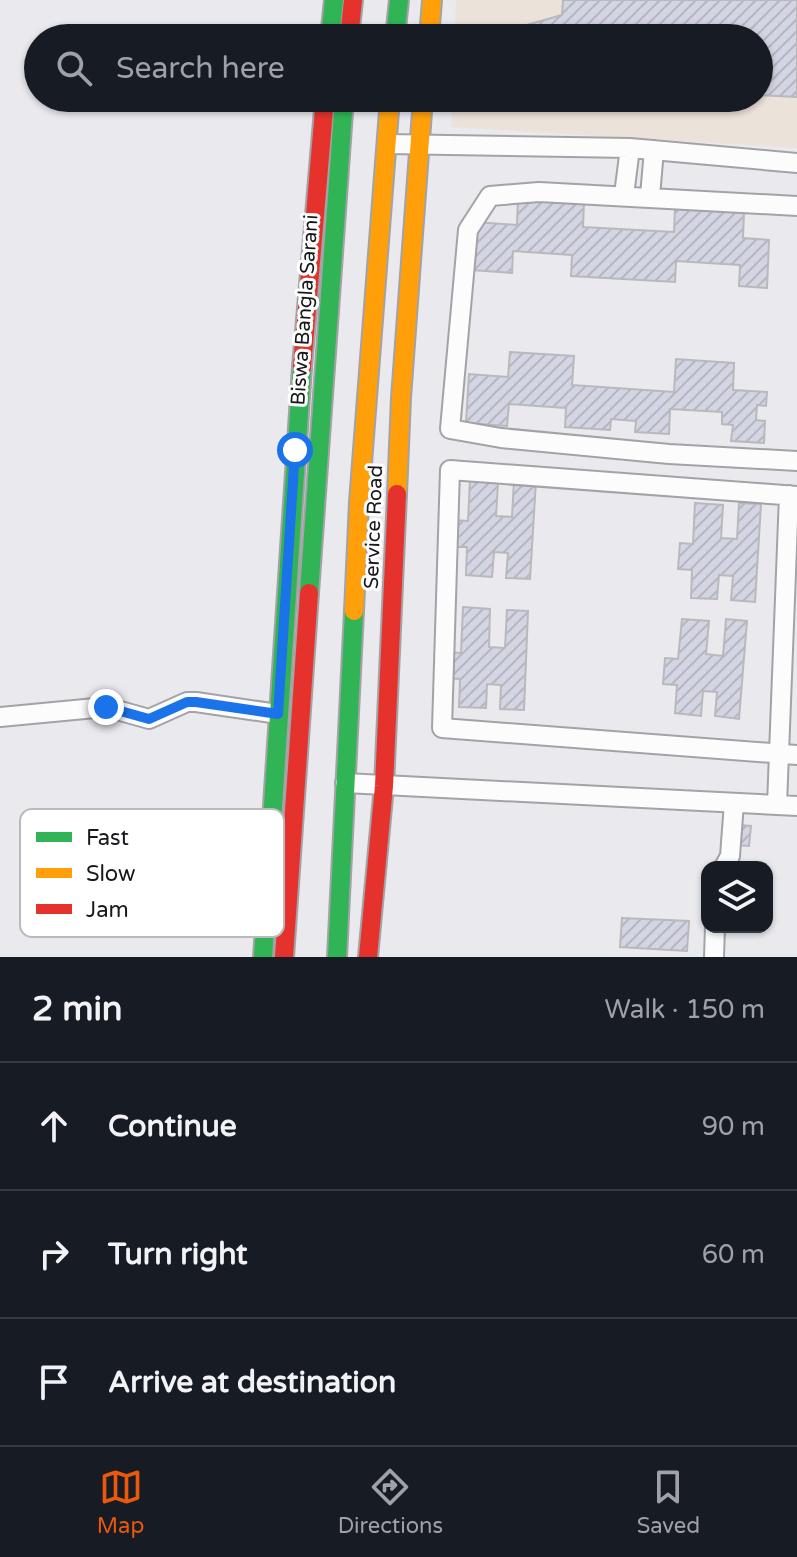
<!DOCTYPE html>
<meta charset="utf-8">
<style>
:root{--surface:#171b24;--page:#20242c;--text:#f1f3f6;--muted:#9ea1a6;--line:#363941;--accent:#ea580c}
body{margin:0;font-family:"Varela Round",sans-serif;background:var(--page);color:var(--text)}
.controls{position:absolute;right:24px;bottom:24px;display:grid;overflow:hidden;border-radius:16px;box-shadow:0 2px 6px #0004}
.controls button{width:72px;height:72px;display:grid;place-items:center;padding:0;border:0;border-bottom:2px solid var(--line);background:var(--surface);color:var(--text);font:40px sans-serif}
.stop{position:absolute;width:24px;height:24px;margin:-18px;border:6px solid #1a73e8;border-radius:50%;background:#fff}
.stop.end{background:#1a73e8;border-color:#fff;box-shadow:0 2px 8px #0008}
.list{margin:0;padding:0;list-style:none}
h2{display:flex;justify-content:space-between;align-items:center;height:104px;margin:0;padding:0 32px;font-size:34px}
h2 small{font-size:26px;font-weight:400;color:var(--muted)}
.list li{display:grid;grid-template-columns:52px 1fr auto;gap:24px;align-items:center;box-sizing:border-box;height:128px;padding:0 32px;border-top:2px solid var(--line)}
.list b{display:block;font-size:30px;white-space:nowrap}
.list em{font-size:26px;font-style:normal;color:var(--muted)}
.icon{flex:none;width:44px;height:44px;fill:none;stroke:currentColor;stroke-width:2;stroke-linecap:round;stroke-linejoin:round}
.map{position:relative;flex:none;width:797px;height:957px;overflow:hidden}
.search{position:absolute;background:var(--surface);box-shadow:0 2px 6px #0004;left:24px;right:24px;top:24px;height:88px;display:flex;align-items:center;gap:20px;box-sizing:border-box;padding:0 28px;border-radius:44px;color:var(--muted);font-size:30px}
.sheet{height:488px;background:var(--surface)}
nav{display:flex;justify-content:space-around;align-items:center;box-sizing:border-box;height:112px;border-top:2px solid var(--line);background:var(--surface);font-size:22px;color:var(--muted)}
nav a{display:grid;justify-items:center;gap:4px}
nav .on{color:var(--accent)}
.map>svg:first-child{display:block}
.commercial{fill:#ebe2da}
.building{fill:url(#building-hatch);stroke:#b9b9bc;stroke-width:2}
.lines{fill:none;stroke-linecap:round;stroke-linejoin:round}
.street-casing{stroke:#a3a3a7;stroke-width:22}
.fast-casing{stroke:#a3a3a7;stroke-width:22}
.slow-casing{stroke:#a3a3a7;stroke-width:22}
.jam-casing{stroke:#a3a3a7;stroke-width:22}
.street{stroke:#fcfcfc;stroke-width:18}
.fast{stroke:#30b455;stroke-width:18}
.slow{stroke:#ff9f0a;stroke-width:18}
.jam{stroke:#e5322d;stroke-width:18}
.route{stroke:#1a73e8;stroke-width:10}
.labels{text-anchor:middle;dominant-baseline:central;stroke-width:6;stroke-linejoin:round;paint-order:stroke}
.street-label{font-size:20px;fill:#17181b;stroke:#fff}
.key{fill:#fff;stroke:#b9babb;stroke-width:2}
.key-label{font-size:22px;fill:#17181b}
</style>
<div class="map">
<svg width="797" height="957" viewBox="0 0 797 957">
<defs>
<pattern id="building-hatch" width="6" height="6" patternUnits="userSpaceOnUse" patternTransform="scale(2)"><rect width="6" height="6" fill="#d4d5e2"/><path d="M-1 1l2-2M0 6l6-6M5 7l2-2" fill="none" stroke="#b5b6c1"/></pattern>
</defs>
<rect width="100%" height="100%" fill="#e9e9ee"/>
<path class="commercial" d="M456 0H797V148L451 127 452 98H759V38H455Z"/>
<path class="building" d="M563 0H797V97L759 95V38H566L567 33 509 30 562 15Z
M518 198 584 202 583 227 674 232 675 207 744 211 743 238 769 240 767 288 739 286 740 265 676 261 675 282 571 276 572 255 513 251 512 273 472 270 475 222 517 225Z
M510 352 574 356 572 385 674 392 676 359 734 363 733 390 767 392 766 406 757 405 756 420 765 421 764 443 731 441 733 425 722 424V412L670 409 669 434 635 432 636 421 611 419 610 430 565 427 566 408 509 404 507 426 466 423 469 374 508 377Z
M470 480 498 482 496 516 512 517 514 480 536 481 530 579 506 578 508 553 494 552 492 577 466 575 467 547H453L455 520 468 521Z
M695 503 723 505 721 538 737 539 739 503 761 504 755 602 731 600 733 576 719 575 717 599 691 598 692 570 678 569 680 543 693 544Z
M463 607 490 609 489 647 505 648 507 610 528 611 524 710 500 709 501 685 487 684 486 708 459 707 460 679 446 678 447 652 461 653Z
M682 619 709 621 706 654 723 656 726 619 747 621 739 719 715 716 717 692 703 691 701 716 675 713 677 685 663 684 665 658 678 659Z
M740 825 751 826 749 846 738 845Z
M622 918 689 921 687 951 620 947Z"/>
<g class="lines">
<g class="street-casing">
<path id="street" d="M387 144 630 148 797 163
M624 195 630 148
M650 196 654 150
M797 206 539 192 490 196 468 230 450 429 501 438 669 454 797 461
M797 496 450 470 442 728 797 755
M0 717 106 707 149 719 187 702H196L278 714
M345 783 797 806
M777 805 789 495
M724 867 730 856 734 803
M714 957 715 927"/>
</g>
<g class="fast-casing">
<path id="fast" d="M330 38 334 0
M395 38 399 0
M309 593 344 98
M263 957 302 367
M337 957 354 611"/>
</g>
<g class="slow-casing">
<path id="slow" d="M429 38 432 0
M397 494 401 398 423 98
M354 611 359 502 390 98"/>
</g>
<g class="jam-casing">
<path id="jam" d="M349 38 353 0
M302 367 325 98
M284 957 309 593
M368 957 384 786 397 494"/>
</g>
<use href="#street" class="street"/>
<use href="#fast" class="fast"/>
<use href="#slow" class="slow"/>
<use href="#jam" class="jam"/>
</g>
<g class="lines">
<path class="route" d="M106 707 149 719 187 702H196L278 714 295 450"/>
</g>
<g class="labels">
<g class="street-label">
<text transform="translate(305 310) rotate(-86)">Biswa Bangla Sarani</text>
<text transform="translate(374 527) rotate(-88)">Service Road</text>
</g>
</g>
<rect x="20" y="809" width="264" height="128" rx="12" class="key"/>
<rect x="36" y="832" width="36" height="10" fill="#30b455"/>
<rect x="36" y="868" width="36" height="10" fill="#ff9f0a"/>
<rect x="36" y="904" width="36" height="10" fill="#e5322d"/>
<g class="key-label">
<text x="86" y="845">Fast</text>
<text x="86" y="881">Slow</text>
<text x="86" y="917">Jam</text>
</g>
</svg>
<div class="controls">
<button><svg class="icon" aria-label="layers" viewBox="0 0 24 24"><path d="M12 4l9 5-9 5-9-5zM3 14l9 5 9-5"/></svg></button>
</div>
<div class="stop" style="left:295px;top:450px"></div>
<div class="stop end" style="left:106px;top:707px"></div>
<div class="search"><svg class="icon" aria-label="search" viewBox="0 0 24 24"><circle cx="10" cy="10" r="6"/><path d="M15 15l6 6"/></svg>Search here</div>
</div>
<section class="sheet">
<h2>2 min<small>Walk · 150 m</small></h2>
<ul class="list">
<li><svg class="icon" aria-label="ahead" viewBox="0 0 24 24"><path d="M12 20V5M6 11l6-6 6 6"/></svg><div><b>Continue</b></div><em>90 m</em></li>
<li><svg class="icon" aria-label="right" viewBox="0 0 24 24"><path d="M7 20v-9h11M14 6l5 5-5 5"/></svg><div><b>Turn right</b></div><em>60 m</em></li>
<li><svg class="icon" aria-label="arrive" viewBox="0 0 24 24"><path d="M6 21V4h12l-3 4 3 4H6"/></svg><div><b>Arrive at destination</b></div></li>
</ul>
</section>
<nav>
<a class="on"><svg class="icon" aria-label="map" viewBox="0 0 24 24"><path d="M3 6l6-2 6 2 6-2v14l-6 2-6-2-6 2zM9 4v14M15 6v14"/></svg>Map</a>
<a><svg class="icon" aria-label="directions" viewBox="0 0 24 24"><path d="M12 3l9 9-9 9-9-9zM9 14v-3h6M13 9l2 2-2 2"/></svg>Directions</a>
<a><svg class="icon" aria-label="saved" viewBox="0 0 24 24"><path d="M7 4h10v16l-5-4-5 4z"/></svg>Saved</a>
</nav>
